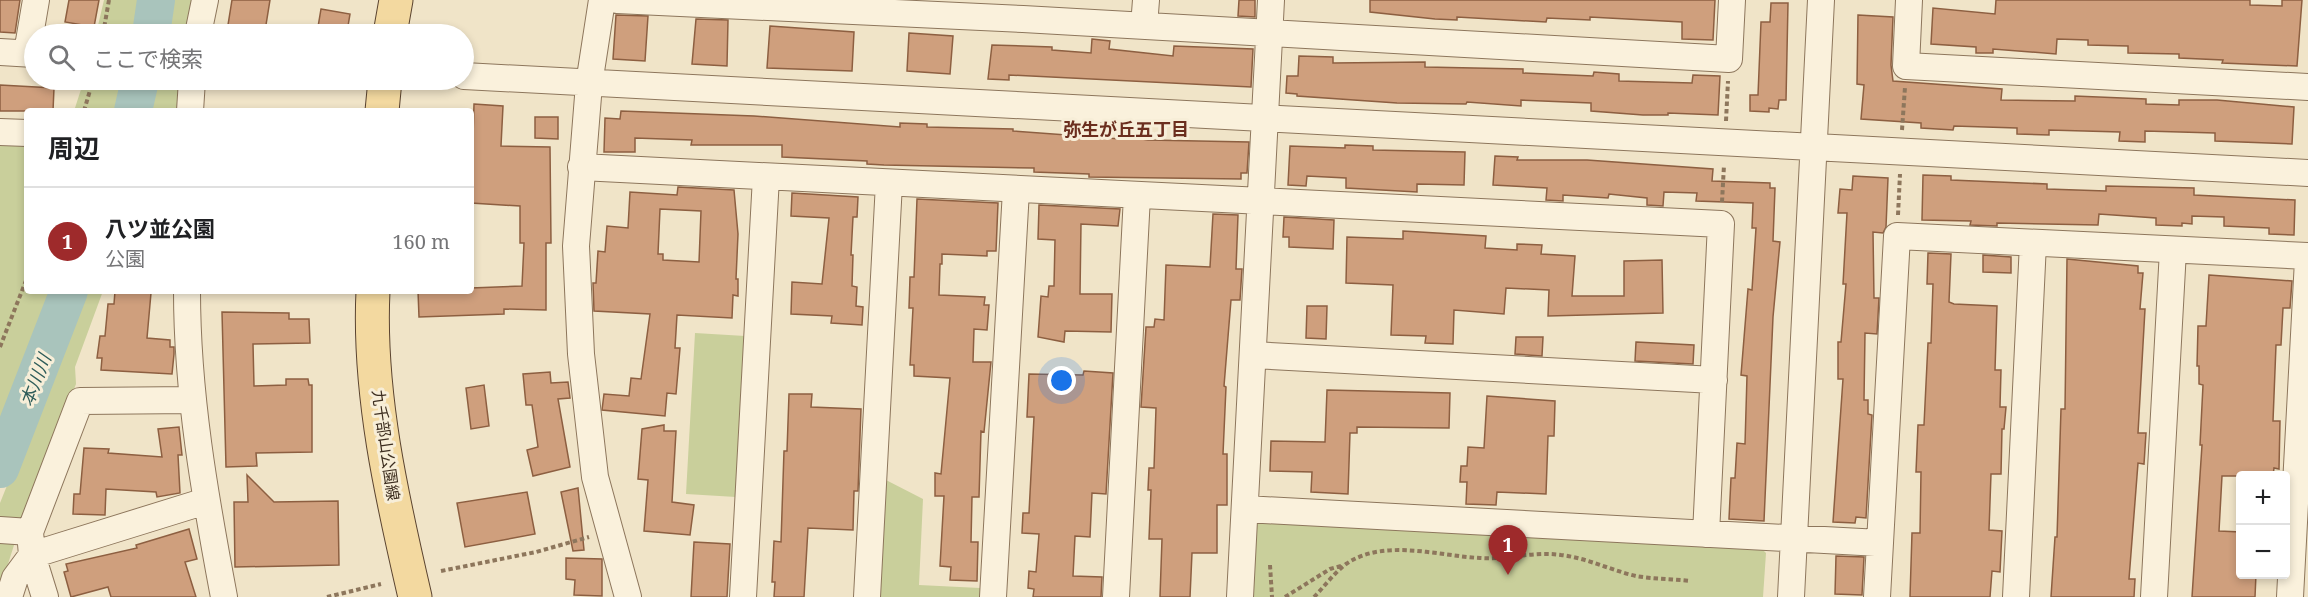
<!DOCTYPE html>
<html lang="ja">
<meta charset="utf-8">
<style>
:root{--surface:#fff;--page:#f6f6f6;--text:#202124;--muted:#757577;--line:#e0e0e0;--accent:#9e2a2b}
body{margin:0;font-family:"Noto Serif","Noto Sans JP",serif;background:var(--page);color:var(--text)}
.controls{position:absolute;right:18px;bottom:18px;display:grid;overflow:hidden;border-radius:6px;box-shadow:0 3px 9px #0003}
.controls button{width:54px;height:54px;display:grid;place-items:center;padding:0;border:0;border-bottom:2px solid var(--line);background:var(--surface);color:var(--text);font:30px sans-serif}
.you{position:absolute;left:1062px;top:381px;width:21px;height:21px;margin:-15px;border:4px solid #fff;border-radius:50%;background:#1a73e8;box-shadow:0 0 0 9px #1a73e833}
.badge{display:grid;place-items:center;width:39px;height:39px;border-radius:50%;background:var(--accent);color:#fff;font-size:20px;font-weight:700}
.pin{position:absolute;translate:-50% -50px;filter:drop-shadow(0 2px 3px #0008)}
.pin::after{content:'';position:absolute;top:32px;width:21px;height:18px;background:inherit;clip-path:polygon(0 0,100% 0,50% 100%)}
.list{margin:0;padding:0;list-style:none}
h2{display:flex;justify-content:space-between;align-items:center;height:78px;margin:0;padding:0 24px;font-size:26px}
h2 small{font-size:20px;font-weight:400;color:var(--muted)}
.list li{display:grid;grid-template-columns:39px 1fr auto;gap:18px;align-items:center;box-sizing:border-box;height:108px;padding:0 24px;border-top:2px solid var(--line)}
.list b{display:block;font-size:22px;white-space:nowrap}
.list p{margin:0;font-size:20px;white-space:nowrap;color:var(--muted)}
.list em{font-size:20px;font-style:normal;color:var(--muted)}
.icon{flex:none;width:33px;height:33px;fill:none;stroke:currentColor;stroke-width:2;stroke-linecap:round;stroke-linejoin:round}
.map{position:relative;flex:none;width:2308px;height:597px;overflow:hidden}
.search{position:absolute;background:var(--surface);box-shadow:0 3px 9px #0003;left:24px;top:24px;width:450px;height:66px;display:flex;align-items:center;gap:15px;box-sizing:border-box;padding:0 21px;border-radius:33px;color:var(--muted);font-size:22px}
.panel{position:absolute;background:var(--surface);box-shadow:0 3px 9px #0003;left:24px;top:108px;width:450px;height:186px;border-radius:6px}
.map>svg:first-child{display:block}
.green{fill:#c9cf9b}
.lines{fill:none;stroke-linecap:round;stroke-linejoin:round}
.river{stroke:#a9c4bc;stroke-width:38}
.building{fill:#cf9f7d;stroke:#8d5f41;stroke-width:1.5;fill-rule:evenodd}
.minor-casing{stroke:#8d765c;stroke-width:28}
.major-casing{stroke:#5b4430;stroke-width:35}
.path{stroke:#8d765c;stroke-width:4;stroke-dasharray:4.5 3;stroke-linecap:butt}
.minor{stroke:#faf1dc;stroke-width:26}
.major{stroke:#f3d9a0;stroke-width:33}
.labels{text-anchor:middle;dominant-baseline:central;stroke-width:6;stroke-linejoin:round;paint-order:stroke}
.street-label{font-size:16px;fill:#3d2e20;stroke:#f7eed8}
.neighbourhood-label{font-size:18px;font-weight:bold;fill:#6b2e1e;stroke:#f7eed8}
.water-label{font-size:18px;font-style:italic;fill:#2f5d5a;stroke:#f7eed8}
</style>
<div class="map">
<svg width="2308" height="597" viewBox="0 0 2308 597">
<rect width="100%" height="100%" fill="#f0e4c8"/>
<path class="green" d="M104 0H141L134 34H96Z
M170 0H192L185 34H163Z
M84 80H123L115 111H74Z
M155 80H180L177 111H147Z
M0 139 27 140V291H52L0 421Z
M85 291H103L75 367 76 384 23 517 0 589V503Z
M695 333 745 336 736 497 686 494Z
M884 479 923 499 919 585 980 588V597H878Z
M1260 522 1759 546 1766 553 1763 597H1250L1254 528Z"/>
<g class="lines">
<path class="river" d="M151 34 156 0
M133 111 140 80
M0 469 69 291"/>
</g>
<path class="building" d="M0 0H20L15 33 0 32Z
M69 0H99L94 27 65 22Z
M232 0H270L265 31 228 25Z
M1239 0H1255V17L1238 16Z
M1370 0H1715L1713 40 1682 39V22L1590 17V20L1547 18 1546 22 1457 17V20L1435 19 1370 12Z
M1996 0H2250V5L2282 6V0H2302L2297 66 2222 63 2223 60 2179 58V54L2128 53V46L2088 45V40L2057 39 2056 54 1993 49V53H1976V47L1931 44 1933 8 1995 14Z
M1771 3H1788L1786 100H1779L1778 109 1769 108V112L1750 111V95H1758L1761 22H1770Z
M321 9 350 14 347 32 318 27Z
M616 15 648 16 645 61 613 59Z
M1858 15 1893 17 1891 65 1893 81 2002 89 2001 100 2075 101V96L2146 99V104L2179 105V100H2217L2294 107 2292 144 2215 141V133L2145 131V142L2119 141 2120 132 2049 130V135L2017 134V128L1954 126 1953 130 1921 128V123L1861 119 1864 85 1857 84Z
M696 19 728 20 727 66 692 64Z
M770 26 854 32 852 71 767 68Z
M909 33 953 36 950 74 907 71Z
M1092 39 1110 41 1109 49 1173 56 1174 46 1253 49 1251 87 1009 75V80L988 79 992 45 1052 47V50L1091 53Z
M1299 56 1333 57V63L1425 62V67L1523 69V73L1593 76 1594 72 1619 74V81L1692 83 1693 75 1720 76 1718 115 1668 113V115H1643L1591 111V103L1521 100V106L1467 102 1466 104 1397 103 1297 96V94L1286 93 1287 76H1298Z
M0 85 54 88 53 111H0Z
M474 104 503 106 501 146 550 147 551 243H546V310L504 309V314L419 317 418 291H471V288L522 286 524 243H520V206L471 203Z
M621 111 754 116 900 127V123L927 124V127L1013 129V131L1121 139 1122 136 1148 140 1249 142 1247 173H1241V179L1089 177V174L1034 172V168L884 165 867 164V161L782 157V145H691L692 140 635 138V152H604L605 118 620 119Z
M535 117H558V139L535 138Z
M1345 145 1373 146V150L1465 152 1464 185 1417 184V192L1346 188V178L1307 176 1306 186 1288 185 1290 146 1345 148Z
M1495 156 1518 157 1517 160H1587L1713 169 1712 181 1770 183V188H1775L1773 241 1780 242 1773 317 1764 521 1729 519 1731 478H1735L1737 443 1745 444 1747 376 1741 375 1748 289 1752 290 1756 228H1752L1753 203 1696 201 1697 193 1664 192 1663 206 1647 205V198L1609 194 1608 198 1563 195V201L1546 200 1547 188 1493 185Z
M1923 175 1951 176V180L2047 184V189L2106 191V186L2194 188V195L2295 200 2294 235 2269 234V228L2224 226V217L2192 216V224L2182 223V226L2156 225V218L2099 214 2098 225 1997 223V226L1970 225 1971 221 1922 220Z
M1853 176 1888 178 1886 227 1883 233 1873 232 1874 298H1879L1877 334 1865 333 1864 400H1868V414L1872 415 1866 518 1856 517 1855 523 1833 522 1843 379H1838V342H1841L1846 284H1843L1847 213H1838L1840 189 1852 190Z
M678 187 734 190 738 234 736 279H738V296L733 295 732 318 677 315 675 348H680L676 394 667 393 665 416 602 410 604 394 629 396 631 378 641 379 650 314 594 311 593 283H596L598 251 605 252 607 226 628 228 630 192 677 195ZM660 209 701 211 699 262 663 260V254H658Z
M792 193 858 197 857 217H853L851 255H853L852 286 857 287 856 306 863 307 862 325 831 323 832 316 791 314 792 282 822 284 829 218 791 216Z
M917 199 998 203 996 251H987V256L942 254V264H940L939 295 985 297 984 305H989L987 330 974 329 973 362H991L984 432 981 431 979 497H972L971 542H978L977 581 950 580 951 567 940 566 944 496H935V473L941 474 950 378 914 376V365H910L913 308H909L910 277H914Z
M1039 205 1120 209 1118 226 1081 224 1080 294H1112L1111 332 1065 331 1064 342 1038 337 1041 296 1048 297 1049 286H1054L1055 240 1038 239Z
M1213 214 1238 215 1236 269H1242L1240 300H1231L1224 386 1226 387 1223 454H1227V505H1217V553H1192L1190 597H1160L1162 539H1149L1151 490H1148L1149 468H1154L1156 408 1141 407 1146 327H1154L1155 319 1164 320 1166 265 1210 267Z
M1284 217 1334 220 1333 249 1289 247V237H1283Z
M1403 231 1486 236 1485 248 1517 250V244L1542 245 1541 254 1575 256 1572 296H1624V261L1662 260 1663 313 1548 316 1549 290 1506 288 1504 314 1454 310 1453 344 1425 343 1426 336 1391 335 1393 285 1346 283 1347 237 1403 239Z
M1928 253 1951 254 1949 302 1954 304 1997 306 1995 370H2001L2000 407H2006L2004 429H2002L2001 474H1991L1989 530 2002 531 2000 572 1992 571 1990 597H1910L1912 533H1920L1921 472H1916L1918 425H1924L1928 343H1931L1933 284H1927Z
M1983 255 2011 257V273L1983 272Z
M2067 259 2138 266V273H2143L2140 309H2145L2138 433H2146L2144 464 2138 463 2129 579H2135L2134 597H2051L2055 537H2057L2061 409H2065Z
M2209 275 2292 281 2290 308H2283L2281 345H2276L2273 421H2280L2279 469 2274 468 2273 476H2222L2219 531 2241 532V574H2256L2255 597H2192L2202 445H2200L2203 385 2199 384V366H2197L2198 326H2206Z
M115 291 151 293 147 338 170 340V347H174V354L172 374 101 370 102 358H97L100 336H105L108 304H114Z
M1307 306H1327L1326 339 1306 338Z
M222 312 289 313V319H309L310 343 253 344 254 386 286 385V379H308L309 385H312V452L256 453 257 466 226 467Z
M1516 337H1543L1542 356 1515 354Z
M1636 342 1694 345 1693 364 1635 361Z
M1084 371 1113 373 1106 494 1092 493 1090 537 1075 536 1073 576 1102 577 1101 597H1033L1034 589 1028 588 1029 571 1036 572 1039 534 1022 533 1023 513H1029L1034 417H1027L1029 374 1083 375Z
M550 372 551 383 568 382 570 398 558 399 570 467 533 476 527 450 538 447 532 405H526L523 374Z
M484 385 489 426 471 429 466 388Z
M1327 390 1450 393 1449 428 1357 427V433H1350L1348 494 1311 492 1312 472 1270 471 1271 441 1325 442Z
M789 394H812L811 407 861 409 858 491H854L853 530 808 528 804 597H774L775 582H772L774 541 781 542 784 451H787Z
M1487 396 1555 401 1554 436H1548L1546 494 1497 492 1496 505 1466 504 1467 482H1460L1461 466H1467L1468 447 1484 448Z
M664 425V431H676L672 502 694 505 690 535 644 531 648 480 638 479 642 429Z
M179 427 182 455H178L180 493 157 497 156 492 106 489 105 515 73 514 74 494H80L84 448 109 449 108 453 162 457 158 429Z
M247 475 274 502 338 501 339 565 235 567 234 502H248Z
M578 488 584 550 573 551 561 492Z
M527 492 535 534 465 547 457 503Z
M189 529 197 559 185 562 196 597H111L108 587 71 597 64 572 68 571 66 564 137 548 136 545Z
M694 542 730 544 727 597H691Z
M1836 556 1864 557 1862 595 1835 594Z
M566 558 602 559V596L574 595 575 580 566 579Z"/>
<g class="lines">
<g class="minor-casing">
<path id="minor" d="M602 0 589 84 576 246 581 354 595 477 628 597
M617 0 1023 19 1729 59 1732 0
M1909 0 1906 66 2308 87
M1144 26 1146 0
M198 34 205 0
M0 52 34 54
M27 53 36 0
M464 76 2308 173
M190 111 192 80
M0 132 27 133
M581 167 1721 224 1706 534
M187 291C187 394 205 496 224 597
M1253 355 1714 380
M1245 509 1880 543
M0 530 30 532
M9 597 15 578 32 555 206 501
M45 597 32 555 30 532 80 401 192 400
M743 597 766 177
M867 597 889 183
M993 597 1016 190
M1116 597 1137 196
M1240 597 1271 0
M1791 597 1821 0
M1877 597 1897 236 2308 256
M2016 597 2033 243
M2154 597 2173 250
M2290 597 2308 260"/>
</g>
<g class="major-casing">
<path id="major" d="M390 34 396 0
M382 111 385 80
M373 291C368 393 392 498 415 597"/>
</g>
<path class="path" d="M103 34 109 0
M84 111 93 80
M1726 121 1728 81
M1902 130 1905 87
M1722 202 1724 165
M1898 215 1900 174
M0 347 27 278
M1270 565 1272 597
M441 571 536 552 589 537
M327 597 381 584
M1285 597 1330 569 1344 565
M1314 597C1324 587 1334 573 1346 564 1384 538 1438 556 1480 558 1507 560 1533 551 1561 555 1587 558 1610 570 1636 576 1653 579 1672 579 1690 581"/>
<use href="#minor" class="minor"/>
<use href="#major" class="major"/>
</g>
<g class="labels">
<g class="street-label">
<text transform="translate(386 445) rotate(82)">九千部山公園線</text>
</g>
<g class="neighbourhood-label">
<text x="1126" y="129">弥生が丘五丁目</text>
</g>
<g class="water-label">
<text transform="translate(35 380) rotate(-69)">本川川</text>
</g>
</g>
</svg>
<div class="controls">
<button>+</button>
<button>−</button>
</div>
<div class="you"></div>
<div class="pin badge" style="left:1508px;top:575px">1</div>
<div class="search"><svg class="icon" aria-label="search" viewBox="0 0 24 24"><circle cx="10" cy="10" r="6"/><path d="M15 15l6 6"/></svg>ここで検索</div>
<section class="panel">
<h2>周辺<small></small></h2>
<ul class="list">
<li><span class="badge">1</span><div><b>八ツ並公園</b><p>公園</p></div><em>160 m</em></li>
</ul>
</section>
</div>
